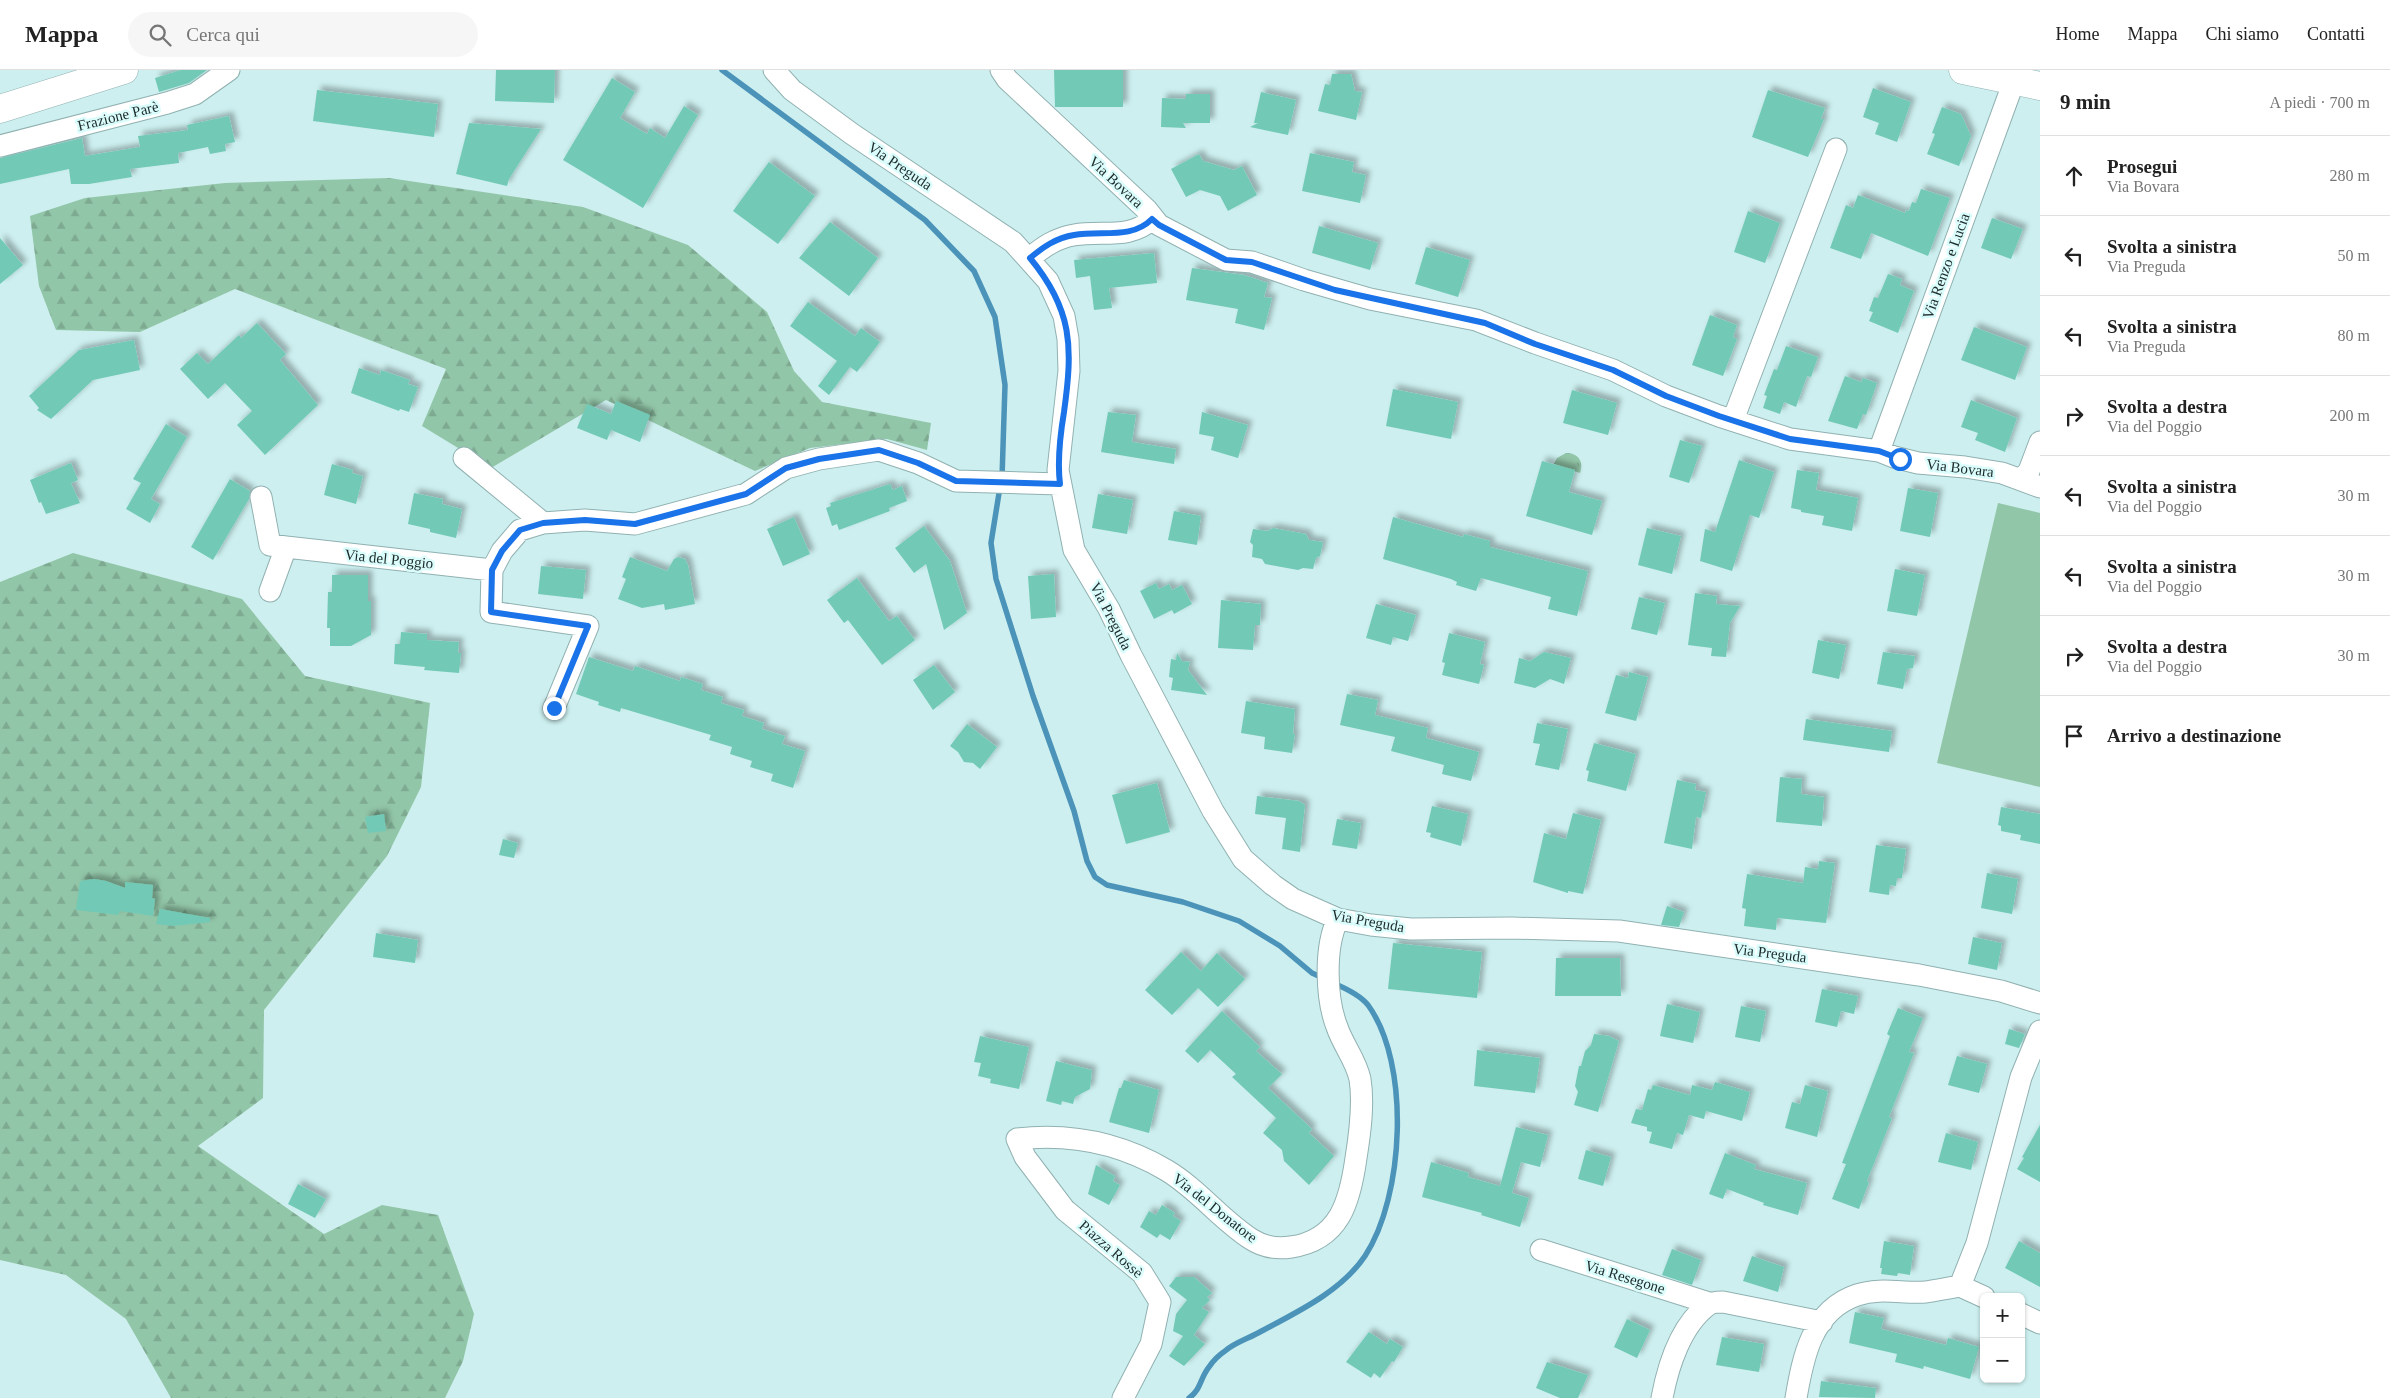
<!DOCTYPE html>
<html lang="it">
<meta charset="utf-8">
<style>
:root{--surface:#fff;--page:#f6f6f6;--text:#222;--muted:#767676;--line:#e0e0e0}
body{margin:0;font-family:"Times New Roman",serif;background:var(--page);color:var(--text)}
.controls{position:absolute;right:15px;bottom:15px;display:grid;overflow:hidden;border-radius:8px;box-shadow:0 1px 4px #0004}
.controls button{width:45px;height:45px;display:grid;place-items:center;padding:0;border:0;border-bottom:1px solid var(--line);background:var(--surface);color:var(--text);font:25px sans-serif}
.stop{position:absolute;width:15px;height:15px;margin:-11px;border:4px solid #1a73e8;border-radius:50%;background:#fff}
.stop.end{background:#1a73e8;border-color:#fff;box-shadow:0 1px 5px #0008}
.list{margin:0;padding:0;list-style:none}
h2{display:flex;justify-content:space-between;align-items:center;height:65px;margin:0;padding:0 20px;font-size:21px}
h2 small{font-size:16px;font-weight:400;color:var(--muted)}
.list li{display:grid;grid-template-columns:32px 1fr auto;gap:15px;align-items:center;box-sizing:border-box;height:80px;padding:0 20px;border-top:1px solid var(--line)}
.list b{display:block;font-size:19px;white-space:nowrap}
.list p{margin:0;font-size:16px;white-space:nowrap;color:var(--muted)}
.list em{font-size:16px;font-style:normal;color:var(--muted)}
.icon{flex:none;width:28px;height:28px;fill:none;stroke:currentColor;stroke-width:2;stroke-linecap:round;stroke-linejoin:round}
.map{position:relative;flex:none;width:2040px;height:1328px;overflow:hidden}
header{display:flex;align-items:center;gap:30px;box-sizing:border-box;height:70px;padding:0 25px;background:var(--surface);border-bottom:1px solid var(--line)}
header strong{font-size:24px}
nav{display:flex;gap:28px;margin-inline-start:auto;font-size:18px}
.search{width:350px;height:45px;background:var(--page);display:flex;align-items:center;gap:12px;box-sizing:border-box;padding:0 18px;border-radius:28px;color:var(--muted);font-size:19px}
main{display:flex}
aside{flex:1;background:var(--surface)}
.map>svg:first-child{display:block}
.grass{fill:url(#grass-tufts)}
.forest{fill:url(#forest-firs)}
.garden{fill:#92c6a8}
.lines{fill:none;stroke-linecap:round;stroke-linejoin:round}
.stream{stroke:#4b93b9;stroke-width:5.5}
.building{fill:#72cab6;filter:url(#shadow)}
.street-casing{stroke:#91b1b1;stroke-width:23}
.secondary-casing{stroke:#91b1b1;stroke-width:29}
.street{stroke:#fff;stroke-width:21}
.secondary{stroke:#fff;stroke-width:28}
.route{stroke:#1a73e8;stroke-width:6}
.labels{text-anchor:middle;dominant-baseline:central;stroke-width:5;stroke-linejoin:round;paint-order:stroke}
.street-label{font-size:15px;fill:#1d2a2a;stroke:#dafdfc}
</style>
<header>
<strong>Mappa</strong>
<div class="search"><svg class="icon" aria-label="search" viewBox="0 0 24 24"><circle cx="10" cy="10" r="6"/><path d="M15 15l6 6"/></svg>Cerca qui</div>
<nav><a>Home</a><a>Mappa</a><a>Chi siamo</a><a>Contatti</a></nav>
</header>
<main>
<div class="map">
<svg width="2040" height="1328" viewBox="0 0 2040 1328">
<defs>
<pattern id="grass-tufts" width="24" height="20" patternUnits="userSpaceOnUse" patternTransform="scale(1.25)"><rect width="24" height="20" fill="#92c6a8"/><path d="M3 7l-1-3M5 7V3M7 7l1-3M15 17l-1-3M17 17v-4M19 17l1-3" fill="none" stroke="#7daa91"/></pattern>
<pattern id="forest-firs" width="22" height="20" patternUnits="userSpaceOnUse" patternTransform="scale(1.25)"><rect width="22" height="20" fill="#92c6a8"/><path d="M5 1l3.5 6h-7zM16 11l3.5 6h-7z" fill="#7daa91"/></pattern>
<filter id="shadow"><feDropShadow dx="4.5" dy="-4.5" stdDeviation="2.5" flood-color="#0004"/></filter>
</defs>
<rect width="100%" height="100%" fill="#cdefef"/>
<path class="grass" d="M1566 383C1578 383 1584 391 1580 403L1554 394 1557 388Z"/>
<path class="forest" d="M389 108 583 137 688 175 767 242 794 301 822 332 931 353 927 380 887 369 810 378 755 401 606 330 491 398 422 356 446 299 235 219 140 262 56 260 39 216 30 146 85 128 225 113Z
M73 483 242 529 305 606 430 633 421 717 387 786 264 940 263 1028 198 1076 324 1164 382 1135 438 1145 474 1244 463 1291 445 1328H171L126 1249 66 1205 0 1190V512Z"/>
<path class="garden" d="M1998 433 2040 443V717L1937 693Z"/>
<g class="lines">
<path class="stream" d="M722 0 925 150 974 201 995 247 1005 315 1002 408
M1000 417 991 473 996 509 1033 626 1074 741 1087 791 1095 807 1107 815 1183 832 1239 851 1280 876 1312 903 1323 908
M1189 1328C1201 1320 1200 1308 1209 1297 1213 1291 1219 1285 1225 1281 1234 1273 1247 1269 1258 1263 1295 1243 1341 1222 1365 1186 1404 1127 1411 994 1368 935 1360 925 1345 918 1333 913"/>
</g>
<path class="building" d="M181 0H207L189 13 159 22 155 8Z
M496 0H555L554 33 495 31Z
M1054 0H1123V37H1055Z
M1332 4H1351L1355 21 1362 22 1356 50 1318 41 1325 14 1330 15Z
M612 8 635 22 620 48 647 64 650 58 665 68 684 36 698 45 643 138 563 90Z
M1873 18 1911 32 1897 72 1875 64 1879 53 1863 47Z
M317 20 438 34 434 67 313 51Z
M1768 20 1825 38 1821 49H1824L1808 87 1752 67Z
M1261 22 1296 30 1288 65 1250 57 1258 53H1254Z
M1186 24H1210V53H1183L1186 58 1161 57 1162 28 1186 29Z
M1942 37 1961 44 1971 66 1959 96 1927 84 1935 64 1932 63Z
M229 46 235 72 225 74 226 81 210 84 208 77 178 83 179 93 130 99 132 107 89 114H71L69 99 0 114V88L82 68 85 86 140 77 138 66 188 60 187 55Z
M469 53 541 59 509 109 507 116 456 104Z
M1310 83 1354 92 1352 102 1366 105 1360 133 1302 121Z
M1199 84 1203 91 1234 100 1242 96 1257 125 1228 141 1220 126 1200 120 1186 127 1171 99Z
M769 92 815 126 778 174 733 141Z
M1921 119 1950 128 1928 186 1871 163 1861 189 1830 178 1846 135 1853 138 1858 125 1905 143 1906 140 1909 141 1912 132 1916 133Z
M1748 141 1780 153 1765 193 1734 182Z
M1992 148 2023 159 2011 189 1981 178Z
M830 152 878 188 849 226 799 188Z
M1319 156 1378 173 1370 200 1312 183Z
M0 168 23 195 0 214Z
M1426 177 1470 190 1458 227 1415 214Z
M1154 183 1157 213 1109 218 1112 238 1094 240 1090 206 1076 208 1074 190Z
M1192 198 1244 205 1268 213 1264 227 1272 228 1264 260 1235 253 1238 239 1186 230Z
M1888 204 1902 209 1900 215 1914 221 1898 263 1869 251 1873 242 1869 241 1874 227 1878 228Z
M808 232 855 266 861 258 880 272 857 302 850 297 829 325 818 316 837 291 790 256Z
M1710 245 1737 255 1733 267 1737 269 1723 306 1692 295Z
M257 253 286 284 280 290 318 335 265 385 237 355 252 341 225 313 208 329 180 299 197 283 208 294 239 265 241 268Z
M1974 257 2027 277 2015 310 1961 290Z
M134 270 140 300 93 310 51 349 37 340 39 338 29 326 79 280Z
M1786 276 1818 287 1811 307 1807 306 1796 337 1784 332 1780 344 1763 338 1767 326 1764 325 1774 299 1777 300Z
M359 298 380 305 381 300 410 310 408 314 418 317 409 342 400 339 399 341 351 323Z
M1845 306 1861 312 1863 308 1877 313 1866 345 1863 344 1857 359 1828 351Z
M1393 319 1458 332 1451 369 1386 356Z
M1572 320 1617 333 1608 365 1563 353Z
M1971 330 2017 348 2005 382 1975 370 1978 363 1961 357Z
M616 331 650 345 640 372 611 360 607 370 577 358 587 334 611 344Z
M1108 342 1136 345 1132 372 1176 379 1174 394 1101 382Z
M1202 342 1248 355 1238 388 1211 380 1214 367 1199 364Z
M166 354 187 367 151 429 160 434 150 453 126 439 141 413 133 409Z
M1680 370 1702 376 1689 413 1669 407Z
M1739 390 1774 402 1759 448 1750 445 1732 501 1700 491 1705 459 1715 462Z
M1542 391 1575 400 1569 422 1602 431 1592 465 1526 446Z
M71 393 78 410 71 413 80 433 46 444 41 432 39 433 30 410Z
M332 394 353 400 352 403 363 406 356 434 324 425Z
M1797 400 1819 403 1816 420 1858 428 1852 461 1822 455 1824 446 1801 442V440L1791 438Z
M230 409 250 421 249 429 213 490 191 477Z
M890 414 893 420 902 416 907 431 889 438 890 441 839 460 837 454 832 456 826 438 831 436 830 433Z
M1908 418 1938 423 1930 467 1900 461Z
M414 423 443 429 442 434 462 439 456 468 430 462V459L408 454Z
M1098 424 1133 430 1127 464 1092 458Z
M1174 441 1201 446 1197 475 1168 470Z
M794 447 810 484 783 496 767 459Z
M1393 447 1463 467 1464 464 1490 471V477L1588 501 1577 546 1548 539 1551 527 1481 508 1476 521 1456 515 1457 512 1451 509 1383 489Z
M924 456 950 491 967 543 944 560 926 494 914 503 895 478Z
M1273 458 1306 464 1309 470 1323 472 1320 486 1316 488 1313 499 1303 498 1298 500 1265 494 1262 489 1252 487 1253 475 1250 472 1253 459 1268 461Z
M1647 458 1681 466 1672 504 1638 495Z
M630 487 667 501 674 489 678 487 685 489 688 495 695 534 665 540 664 534 642 538 618 529 626 509 622 507Z
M541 496 586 500 583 529 538 524Z
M1895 499 1925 505 1917 546 1887 541Z
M1054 504 1056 547 1031 549 1028 506Z
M332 505H368V531H371V565L351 576H330V558H327L328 522H332Z
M857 508 889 551 897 546 915 570 882 595 848 550 844 553 827 530Z
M1156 513 1159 519 1169 514 1172 520 1182 515 1192 534 1174 544 1172 540 1154 549 1140 521Z
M1695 523 1717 526 1716 534 1740 536 1730 553 1726 587 1711 586 1712 578 1688 575Z
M1639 527 1665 533 1657 565 1631 559Z
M1221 530 1261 534 1260 555H1255L1253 580 1218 578Z
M1376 534 1416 545 1408 571 1393 567 1391 575 1366 568Z
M401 562 427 564V570L459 572 458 583H461L459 603 424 600 425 597 394 594 395 574H400Z
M1449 563 1485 572 1480 594 1484 595 1479 614 1442 605 1445 593 1442 592Z
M1818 570 1846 575 1839 609 1812 603Z
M1544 582 1571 588 1564 614 1550 609 1535 618 1514 613 1519 588 1530 591Z
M1883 582 1915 586 1913 598 1907 599 1903 619 1877 614Z
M1177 583 1182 591 1190 592 1188 600 1207 625 1171 620 1173 608 1169 607 1171 589 1176 590Z
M589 587 633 601 635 596 680 611 681 607 703 614 701 620 723 627 721 633 744 640 742 646 764 653 762 659 785 666 782 674 805 681 793 718 771 711 773 704 750 697 752 691 730 684 732 677 709 670 711 665 621 638 620 642 598 635 599 632 576 624Z
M934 595 955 622 933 640 913 610Z
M1629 602 1648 607 1636 651 1605 643 1616 605 1628 608Z
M1347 624 1378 630 1375 645 1428 658 1426 668 1479 682 1471 711 1442 704 1444 695 1391 681 1395 667 1340 655Z
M1246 631 1295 639 1293 664H1295L1292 683 1264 679 1265 667 1241 663Z
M1806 649 1892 661 1889 682 1803 670Z
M1537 653 1568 659 1559 700 1535 695 1540 674 1533 673Z
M967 654 997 677 980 699 973 693 964 692 958 682 950 676Z
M1594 673 1636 684 1626 721 1587 711 1589 701 1586 700Z
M1780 707 1802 709 1801 724 1824 727 1822 756 1776 752Z
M1677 710 1696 714 1695 720 1706 722 1701 748 1696 747 1692 779 1664 773Z
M1157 713 1170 762 1126 774 1112 725Z
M1257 726 1299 731 1305 735 1300 782 1282 779 1286 748 1255 744Z
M1432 736 1468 744 1461 776 1430 767 1431 763 1426 762Z
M2001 737 2040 744V774L2020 770 2021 765 2001 761V756L1998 755Z
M1573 743 1601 750 1583 824 1568 821V823L1533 812 1544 763 1566 769Z
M384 744 386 761 368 763 365 747Z
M1337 749 1361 753 1357 779 1332 775Z
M503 769 518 773 514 788 499 785Z
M1876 775 1906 779 1902 808H1897L1896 816 1890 815 1889 825 1869 822Z
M1819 791 1835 793 1826 853 1777 848 1776 860 1744 856 1746 839 1742 838 1747 804 1803 813 1805 797 1818 799Z
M1987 803 2018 809 2012 844 1981 838Z
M94 809 106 811 125 818V812L153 815 152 828 155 829 153 846 120 841 118 845 76 840 80 811Z
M1667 836 1684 842 1679 857 1661 855Z
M160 839 210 848V852L173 856 156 854Z
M376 863 418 870 415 893 373 887Z
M1973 867 2002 873 1997 900 1968 894Z
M1393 873 1482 882 1477 928 1388 919Z
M1181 882 1201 901 1217 883 1245 909 1218 937 1198 918 1172 945 1145 920Z
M1556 888H1620L1621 926H1555Z
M1822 919 1858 926 1854 944 1841 941 1837 957 1815 952Z
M1667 934 1700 942 1693 973 1660 966Z
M1741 936 1766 941 1760 972 1735 967Z
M1898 938 1923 948 1909 982 1914 983 1889 1047 1892 1048 1867 1111 1869 1112 1859 1139 1832 1129 1846 1094 1842 1093 1890 966 1887 964Z
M1222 941 1260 977 1256 981 1282 1004 1268 1018 1312 1059 1309 1063 1334 1086 1309 1115 1284 1091 1282 1080 1263 1063 1276 1048 1232 1007 1236 1004 1210 980 1198 993 1185 981Z
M2009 959 2025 964 2019 978 2005 974Z
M1594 964 1609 966 1619 971 1598 1042 1574 1035 1578 1022 1575 1016 1579 996H1581L1585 981 1591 975Z
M980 966 1029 977 1019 1019 990 1013 991 1009 978 1006 981 993 974 992Z
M1477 980 1540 988 1535 1023 1474 1016Z
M1957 986 1987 994 1979 1023 1948 1015Z
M1056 991 1092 1000 1090 1019 1075 1027 1073 1034 1062 1031 1061 1035 1046 1031Z
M1124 1010 1159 1020 1149 1063 1109 1052 1119 1018H1121Z
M1715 1012 1750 1022 1742 1051 1706 1041 1704 1049 1689 1045 1683 1065 1677 1063 1672 1079 1649 1073 1652 1062 1647 1061V1057L1631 1053 1636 1039 1642 1040 1648 1019 1651 1020 1653 1015 1690 1025 1692 1015 1712 1020Z
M1805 1015 1828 1021 1817 1067 1785 1058 1792 1032 1800 1034Z
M2040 1055V1112L2017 1099 2024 1088 2022 1087Z
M1516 1057 1548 1065 1540 1097 1521 1092 1512 1123 1529 1128 1520 1157 1481 1145 1482 1143 1422 1127 1431 1092 1469 1103 1468 1107 1500 1116Z
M1946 1063 1978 1072 1971 1100 1938 1092Z
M1586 1080 1611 1087 1603 1116 1578 1109Z
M1725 1083 1756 1095 1754 1099 1807 1113 1798 1145 1763 1135 1764 1133 1727 1119 1723 1129 1709 1124Z
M1096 1095 1115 1106 1113 1111 1120 1115 1109 1135 1088 1124Z
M298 1114 326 1129 315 1148 288 1134Z
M1162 1135 1175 1143 1173 1146 1181 1151 1170 1170 1160 1164 1157 1168 1140 1157 1149 1141 1156 1145Z
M1884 1171 1914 1176 1910 1205 1898 1203 1897 1206 1881 1204 1882 1198H1880Z
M2019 1171 2040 1183V1217L2005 1198Z
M1672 1179 1701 1190 1692 1215 1662 1205Z
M1752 1186 1784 1197 1778 1222 1743 1211Z
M1176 1207H1194L1212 1223 1207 1227 1210 1230 1202 1238 1209 1242 1194 1265 1205 1274 1184 1296 1169 1286 1183 1266 1173 1261 1176 1244 1187 1230 1169 1216Z
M1855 1242 1884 1248 1881 1259 1946 1275 1948 1268 1979 1277 1970 1309 1924 1296 1923 1299 1895 1292 1897 1284 1849 1273Z
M1627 1249 1650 1260 1637 1288 1614 1277Z
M1369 1262 1387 1274 1390 1269 1403 1277 1394 1292 1392 1291 1380 1308 1374 1303 1371 1308 1346 1292Z
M1722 1267 1764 1274 1759 1302 1716 1295Z
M1547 1292 1588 1305 1578 1328H1560L1536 1318Z
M1821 1311 1876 1318 1875 1328 1819 1327Z"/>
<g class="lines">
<g class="street-casing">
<path id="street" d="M774 0 792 20 852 64 1013 172 1048 211 1064 246 1068 269 1069 301 1058 400 1074 480 1109 539 1131 585 1213 741 1243 789 1273 815 1293 829 1338 849 1371 855 1411 859 1512 858 1619 861 1919 905 2001 921 2040 933
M1001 0 1007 9 1147 140 1159 155 1226 190 1252 192 1304 210 1370 229 1476 250 1535 273 1613 300 1666 326 1719 346 1790 369 1879 381 1894 387 1918 393 1965 397 2002 403 2040 417
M0 76 167 33 195 24 229 0
M1030 188C1043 177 1056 168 1074 165 1102 160 1130 170 1152 149
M1733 350 1836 79
M1879 381 2014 11
M464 388 543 453
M2022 409 2029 401 2040 372
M261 427 270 475 286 477
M270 521 286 477 492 500
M554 638 588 556 491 542 492 500 502 481 520 460 543 453 585 450 635 454 746 424 786 398 819 389 879 380 918 393 956 411 1060 414
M1541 1180 1709 1233
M1960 1216 1977 1173 2021 1007 2040 961
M1960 1216 1984 1227
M2021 1244 2040 1253
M1123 1328 1151 1274 1160 1232 1142 1203 1065 1140 1025 1087 1017 1069C1070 1063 1120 1073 1166 1100 1198 1119 1220 1149 1251 1169 1263 1177 1277 1179 1291 1177 1340 1170 1350 1131 1356 1088 1360 1063 1364 1034 1360 1009 1356 990 1343 975 1337 957 1326 929 1324 877 1338 849
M1662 1328C1668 1296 1681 1255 1708 1235 1712 1232 1718 1232 1723 1232L1822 1252
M1796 1328C1803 1287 1812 1240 1857 1225 1880 1217 1904 1224 1926 1222 1938 1220 1949 1218 1960 1216"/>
</g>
<g class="secondary-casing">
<path id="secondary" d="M1963 0 2040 16
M0 39 124 0"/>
</g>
<use href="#street" class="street"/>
<use href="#secondary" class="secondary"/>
</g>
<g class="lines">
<path class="route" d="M554 638 588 556 491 542 492 500 502 481 520 460 543 453 585 450 635 454 746 424 786 398 819 389 879 380 918 393 956 411 1060 414C1057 390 1060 366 1064 342 1073 277 1073 240 1030 188 1043 177 1056 168 1074 165 1102 160 1131 170 1152 149L1159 155 1226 190 1252 192 1335 220 1485 253 1535 274 1613 300 1666 326 1719 346 1790 369 1879 381 1900 389"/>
</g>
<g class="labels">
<g class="street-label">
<text transform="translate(118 46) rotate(-14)">Frazione Parè</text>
<text transform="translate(900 96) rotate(34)">Via Preguda</text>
<text transform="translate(1116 112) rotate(43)">Via Bovara</text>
<text transform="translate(1946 196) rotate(-70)">Via Renzo e Lucia</text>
<text transform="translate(1960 398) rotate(7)">Via Bovara</text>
<text transform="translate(389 489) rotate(6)">Via del Poggio</text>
<text transform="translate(1111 546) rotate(63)">Via Preguda</text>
<text transform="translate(1368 851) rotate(10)">Via Preguda</text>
<text transform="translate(1770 883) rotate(7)">Via Preguda</text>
<text transform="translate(1215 1138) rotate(38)">Via del Donatore</text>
<text transform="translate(1111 1179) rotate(41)">Piazza Rossè</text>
<text transform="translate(1625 1207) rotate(17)">Via Resegone</text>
</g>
</g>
</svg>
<div class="controls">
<button>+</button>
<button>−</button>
</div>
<div class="stop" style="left:1900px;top:389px"></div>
<div class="stop end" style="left:554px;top:638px"></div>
</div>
<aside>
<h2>9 min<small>A piedi · 700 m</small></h2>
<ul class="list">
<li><svg class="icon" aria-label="ahead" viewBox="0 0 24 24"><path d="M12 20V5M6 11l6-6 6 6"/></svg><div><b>Prosegui</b><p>Via Bovara</p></div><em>280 m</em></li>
<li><svg class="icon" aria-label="left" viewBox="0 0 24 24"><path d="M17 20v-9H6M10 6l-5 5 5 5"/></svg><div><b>Svolta a sinistra</b><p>Via Preguda</p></div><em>50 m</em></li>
<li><svg class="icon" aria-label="left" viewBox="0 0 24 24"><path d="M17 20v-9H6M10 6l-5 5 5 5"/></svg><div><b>Svolta a sinistra</b><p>Via Preguda</p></div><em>80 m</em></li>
<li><svg class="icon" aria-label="right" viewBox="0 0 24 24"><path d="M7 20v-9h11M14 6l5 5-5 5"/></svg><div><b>Svolta a destra</b><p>Via del Poggio</p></div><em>200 m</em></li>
<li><svg class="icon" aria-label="left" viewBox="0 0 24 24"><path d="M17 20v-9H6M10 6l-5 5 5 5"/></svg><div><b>Svolta a sinistra</b><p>Via del Poggio</p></div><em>30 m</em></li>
<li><svg class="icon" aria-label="left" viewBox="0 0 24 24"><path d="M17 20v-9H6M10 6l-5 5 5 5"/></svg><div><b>Svolta a sinistra</b><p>Via del Poggio</p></div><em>30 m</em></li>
<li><svg class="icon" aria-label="right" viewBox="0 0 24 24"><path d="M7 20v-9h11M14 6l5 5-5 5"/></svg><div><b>Svolta a destra</b><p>Via del Poggio</p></div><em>30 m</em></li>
<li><svg class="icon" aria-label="arrive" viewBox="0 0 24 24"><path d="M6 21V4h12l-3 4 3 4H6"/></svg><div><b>Arrivo a destinazione</b></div></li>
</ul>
</aside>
</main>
